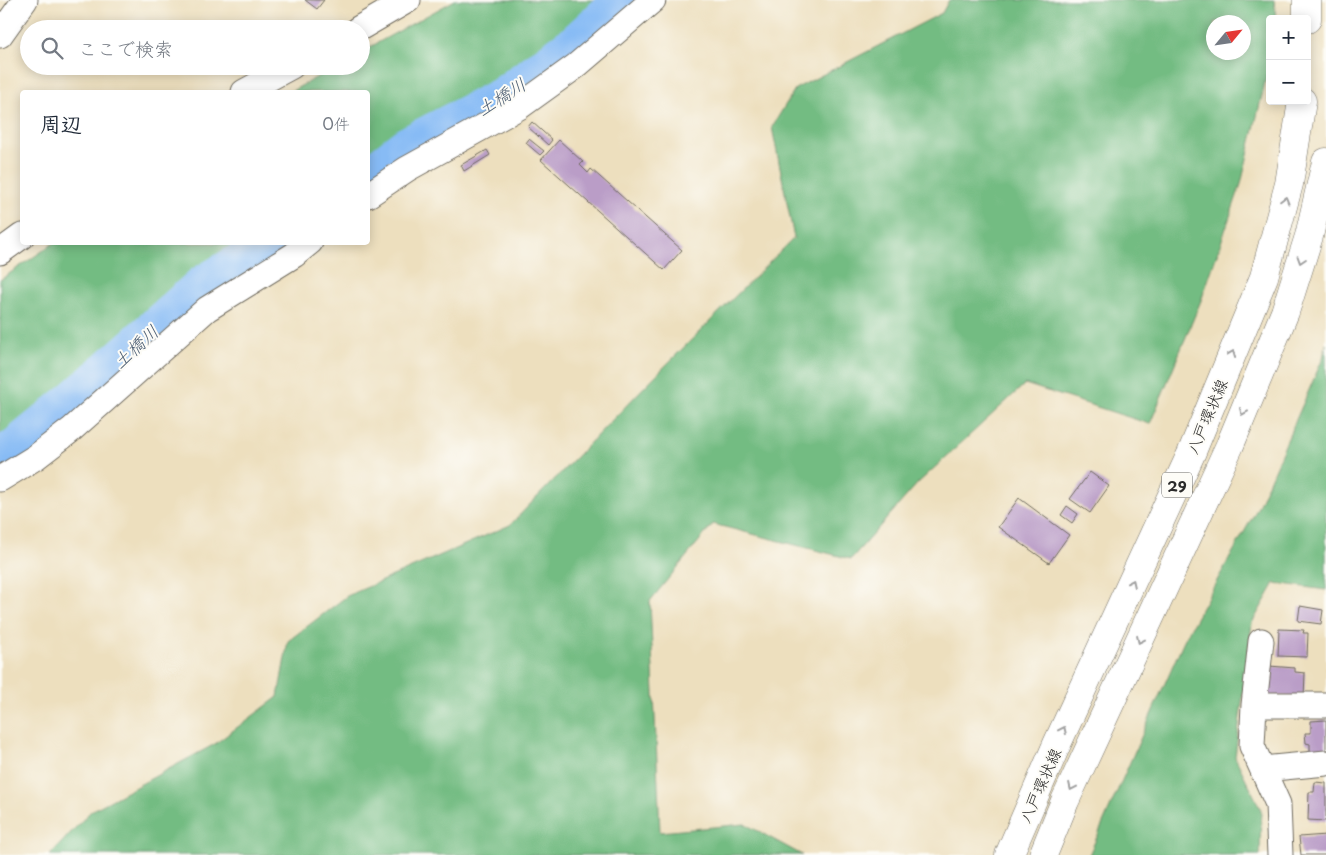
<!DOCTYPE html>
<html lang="ja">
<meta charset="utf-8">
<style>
:root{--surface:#fff;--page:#f2f2f3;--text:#1f2937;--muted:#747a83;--line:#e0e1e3}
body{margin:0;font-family:"Playpen Sans","Klee One",sans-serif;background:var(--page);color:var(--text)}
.controls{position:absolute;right:15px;top:15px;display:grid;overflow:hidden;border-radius:5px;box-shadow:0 2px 12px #0003}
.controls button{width:45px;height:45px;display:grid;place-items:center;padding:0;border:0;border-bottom:1px solid var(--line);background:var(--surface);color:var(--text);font:25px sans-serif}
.compass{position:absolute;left:1206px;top:15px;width:45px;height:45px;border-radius:50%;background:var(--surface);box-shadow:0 2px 12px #0003;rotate:61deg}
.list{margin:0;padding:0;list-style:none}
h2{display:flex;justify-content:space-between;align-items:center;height:65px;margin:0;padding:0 20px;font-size:21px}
h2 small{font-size:16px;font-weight:400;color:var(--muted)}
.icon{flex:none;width:28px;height:28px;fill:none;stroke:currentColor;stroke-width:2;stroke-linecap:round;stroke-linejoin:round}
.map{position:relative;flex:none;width:1326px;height:855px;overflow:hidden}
.search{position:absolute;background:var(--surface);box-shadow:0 2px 12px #0003;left:20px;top:20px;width:350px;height:55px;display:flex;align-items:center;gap:12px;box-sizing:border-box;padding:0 18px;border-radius:28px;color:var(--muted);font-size:19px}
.panel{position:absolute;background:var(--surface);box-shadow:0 2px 12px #0003;left:20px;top:90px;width:350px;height:155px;border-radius:5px}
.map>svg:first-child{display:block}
.forest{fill:#73bc82;stroke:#4f7456;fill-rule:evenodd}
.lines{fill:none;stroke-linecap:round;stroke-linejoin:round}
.river{stroke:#87bbf5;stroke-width:41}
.building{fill:#ba9dc7}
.minor-casing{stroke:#6f6a5e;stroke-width:27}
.major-casing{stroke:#6f6a5e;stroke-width:29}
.minor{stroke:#fff;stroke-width:25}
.major{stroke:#fff;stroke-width:28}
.oneway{stroke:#a0a0a0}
.labels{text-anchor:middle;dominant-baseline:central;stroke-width:4;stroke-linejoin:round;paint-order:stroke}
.shield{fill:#fdfcf7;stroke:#6a6a68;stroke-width:1}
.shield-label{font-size:15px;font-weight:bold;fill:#2b2b2b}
.street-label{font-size:16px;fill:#2b2b2b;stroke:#fdfcf7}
.water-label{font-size:18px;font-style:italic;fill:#4b5d72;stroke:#fdfcf7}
</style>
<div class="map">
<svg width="1326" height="855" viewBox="0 0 1326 855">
<rect width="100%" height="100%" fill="#fdfcf7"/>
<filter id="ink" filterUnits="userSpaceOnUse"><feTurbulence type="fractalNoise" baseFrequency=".02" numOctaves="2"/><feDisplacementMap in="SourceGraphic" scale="10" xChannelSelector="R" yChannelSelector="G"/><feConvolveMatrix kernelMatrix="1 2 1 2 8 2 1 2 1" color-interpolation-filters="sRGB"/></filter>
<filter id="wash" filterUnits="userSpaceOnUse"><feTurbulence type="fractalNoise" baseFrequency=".0096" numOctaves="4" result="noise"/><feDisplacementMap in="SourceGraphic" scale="20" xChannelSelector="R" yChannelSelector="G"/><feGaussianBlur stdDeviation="1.12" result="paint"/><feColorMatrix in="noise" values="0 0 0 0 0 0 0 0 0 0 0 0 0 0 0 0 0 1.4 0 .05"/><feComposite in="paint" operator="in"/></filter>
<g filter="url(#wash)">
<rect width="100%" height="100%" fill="#eddfbe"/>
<path class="forest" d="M455 0H616L574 38 499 95 438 124 417 121 402 130 398 143 368 167V92H290L337 66H361V52Z
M949 0H1274L1276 19H1270V61L1241 184 1202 298 1150 424 1025 384 918 483 851 559 713 524 650 601 660 832 745 824 802 855H50L91 811 215 744 278 697 288 641 347 596 510 525 656 375 794 238 772 127 795 89 942 13ZM1244 22V52H1214V22Z
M54 243H263L196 279 78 391 13 440 0 447V280Z
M1326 344V590L1275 583 1252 623 1235 757 1261 810 1260 855H1089L1185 638 1257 509 1323 358Z"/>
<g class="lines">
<path class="river" d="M368 177 407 147 502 98 576 44 624 0
M0 457 14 450 74 401 203 286 276 242"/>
</g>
<g id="blocks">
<path class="building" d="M305 0H324L317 9Z
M532 122 552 140 548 145 528 127Z
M529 139 544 151 540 155 526 143Z
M559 140 583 162 580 165 588 173 591 169 682 250 664 270 541 160Z
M487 150 490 155 464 171 461 165Z
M1090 472 1109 486 1090 513 1070 499Z
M1019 498 1069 535 1049 563 998 527Z
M1067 506 1078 514 1072 523 1061 515Z
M1300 606 1323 610 1321 624 1298 621Z
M1279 629 1304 630 1303 633H1308L1307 657 1278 656Z
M1269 666 1295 668V672L1305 673 1304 697 1267 696Z
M1326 720V758L1310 759V744L1306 743 1305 733H1311V721Z
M1315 782 1326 783V821L1308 820 1309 792H1314Z
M1326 835V855H1301L1299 837Z"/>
</g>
</g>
<g filter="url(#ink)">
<use href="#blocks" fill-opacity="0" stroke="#6f6a5e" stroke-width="1"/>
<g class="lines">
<g class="minor-casing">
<path id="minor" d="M358 29 408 0
M0 35 25 0
M244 92 292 66
M368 195 407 169 519 107 576 66 653 0
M0 252 22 236
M0 479 36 457 71 430 207 309 294 255 310 242
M1261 641 1254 705 1252 746 1278 804 1280 855
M1254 705H1326
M1263 769 1326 763"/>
</g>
<g class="major-casing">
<path id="major" d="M1307 0V19
M1009 855 1057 744 1191 454 1264 277 1289 184 1302 101
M1043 855 1065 801 1230 445 1285 312 1309 236 1326 162"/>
</g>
<use href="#minor" class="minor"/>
<use href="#major" class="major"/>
</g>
<defs><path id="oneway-chevron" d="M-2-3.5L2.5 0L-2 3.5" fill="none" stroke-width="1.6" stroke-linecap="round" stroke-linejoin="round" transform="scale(1.25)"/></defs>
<g class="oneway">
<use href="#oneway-chevron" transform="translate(1285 200) rotate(-75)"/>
<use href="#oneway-chevron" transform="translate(1301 260) rotate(108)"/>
<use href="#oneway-chevron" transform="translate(1232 354) rotate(-68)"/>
<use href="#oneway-chevron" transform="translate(1243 412) rotate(113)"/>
<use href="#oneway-chevron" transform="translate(1132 583) rotate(-65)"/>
<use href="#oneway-chevron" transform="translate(1140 640) rotate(115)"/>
<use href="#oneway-chevron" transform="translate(1063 730) rotate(-65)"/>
<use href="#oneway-chevron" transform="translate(1072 787) rotate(115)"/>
</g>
</g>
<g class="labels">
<rect class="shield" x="1162" y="472.5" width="30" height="25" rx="4"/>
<g class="shield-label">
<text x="1177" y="485">29</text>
</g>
<g class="street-label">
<text transform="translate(1206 416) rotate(-67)">八戸環状線</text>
<text transform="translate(1039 785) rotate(-66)">八戸環状線</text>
</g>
<g class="water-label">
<text transform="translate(501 96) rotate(-32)">土橋川</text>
<text transform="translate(135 346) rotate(-42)">土橋川</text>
</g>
</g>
</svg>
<div class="controls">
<button>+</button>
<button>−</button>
</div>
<svg class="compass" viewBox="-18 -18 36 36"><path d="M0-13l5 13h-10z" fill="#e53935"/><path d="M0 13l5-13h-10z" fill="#747a83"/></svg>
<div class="search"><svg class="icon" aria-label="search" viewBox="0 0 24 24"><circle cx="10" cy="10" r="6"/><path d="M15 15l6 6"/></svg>ここで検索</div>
<section class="panel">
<h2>周辺<small>0件</small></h2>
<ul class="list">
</ul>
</section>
</div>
